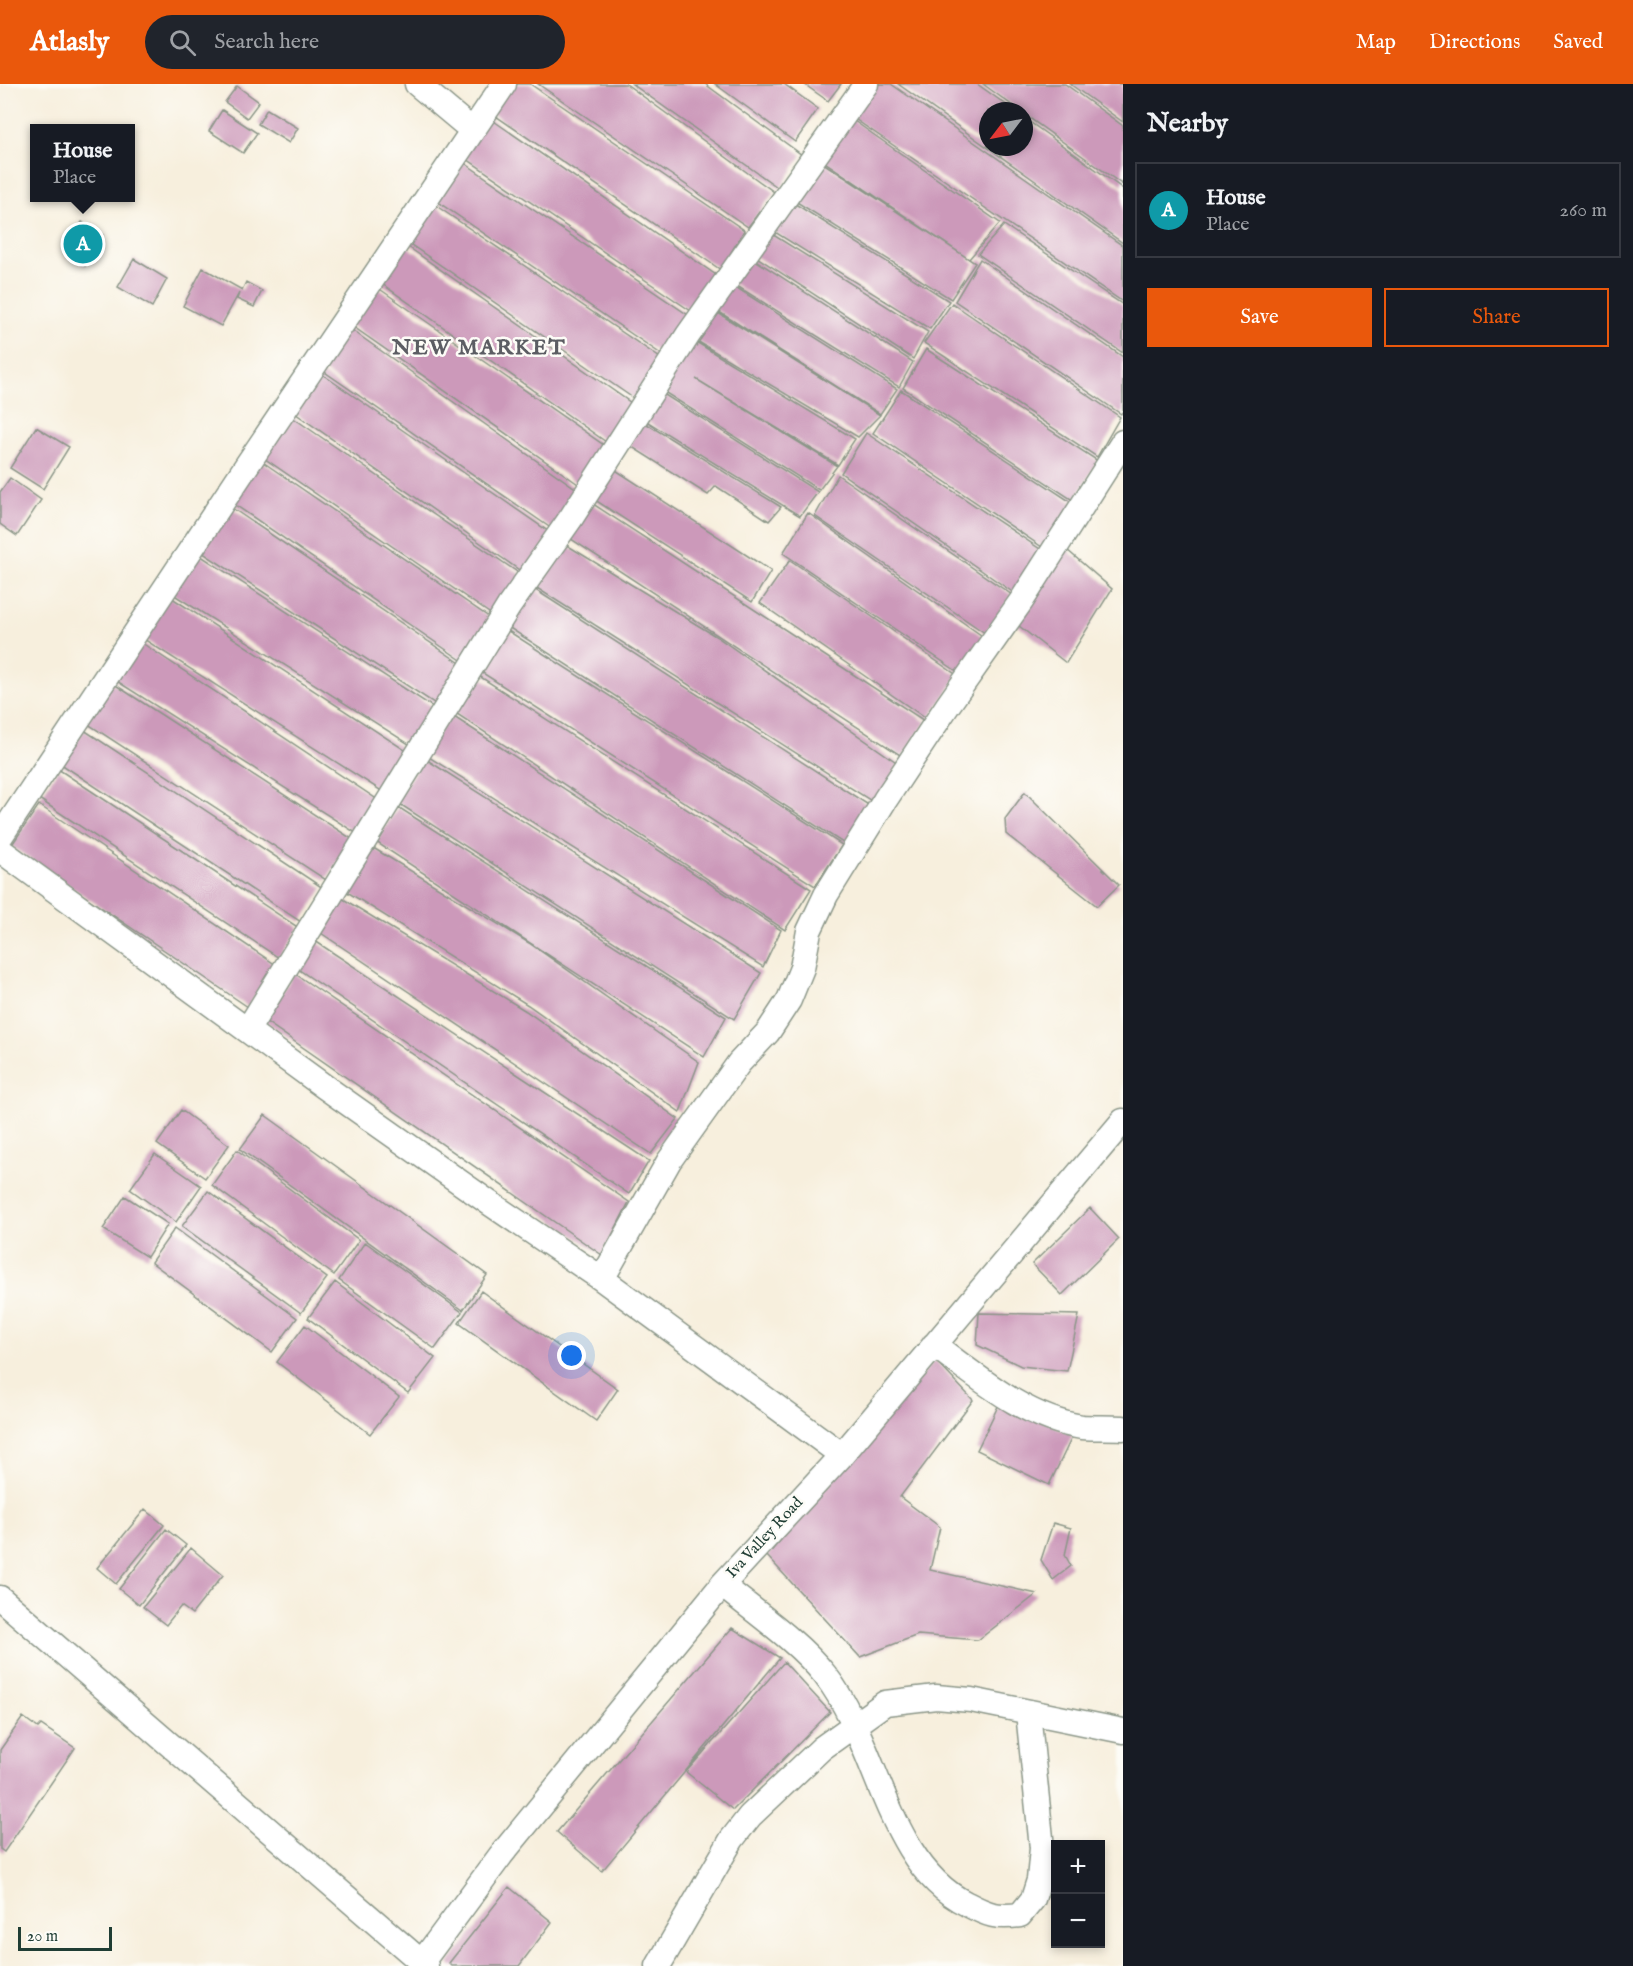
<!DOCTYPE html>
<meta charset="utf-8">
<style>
:root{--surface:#171b24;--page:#20242c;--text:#f1f3f6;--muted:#9ea1a6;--line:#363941;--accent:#ea580c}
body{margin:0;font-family:"IM FELL English",serif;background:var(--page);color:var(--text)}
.controls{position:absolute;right:18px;bottom:18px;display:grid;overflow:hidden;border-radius:0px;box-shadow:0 3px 9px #0003}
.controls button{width:54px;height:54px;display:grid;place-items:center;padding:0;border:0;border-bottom:2px solid var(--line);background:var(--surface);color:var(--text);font:30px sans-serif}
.compass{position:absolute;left:979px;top:18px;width:54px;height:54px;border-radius:50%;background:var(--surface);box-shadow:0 3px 9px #0003;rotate:238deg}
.scale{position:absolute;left:18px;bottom:15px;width:94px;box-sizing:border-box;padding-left:6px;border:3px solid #1f3d34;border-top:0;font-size:16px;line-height:21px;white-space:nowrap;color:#1f3d34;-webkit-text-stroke:4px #fdfcf7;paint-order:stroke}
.you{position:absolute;left:572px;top:1272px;width:21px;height:21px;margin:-15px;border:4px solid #fff;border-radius:50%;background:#1a73e8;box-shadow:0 0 0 9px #1a73e833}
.badge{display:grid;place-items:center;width:39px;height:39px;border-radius:50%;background:var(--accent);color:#fff;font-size:20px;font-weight:700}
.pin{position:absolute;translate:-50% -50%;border:3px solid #fff;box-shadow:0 2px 6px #0006}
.popup{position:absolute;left:30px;top:40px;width:105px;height:78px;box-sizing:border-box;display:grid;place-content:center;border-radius:0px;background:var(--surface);filter:drop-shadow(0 2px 4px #0005);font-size:20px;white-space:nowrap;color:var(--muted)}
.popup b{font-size:22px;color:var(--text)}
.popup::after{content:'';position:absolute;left:50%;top:100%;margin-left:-12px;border:12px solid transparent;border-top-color:var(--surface)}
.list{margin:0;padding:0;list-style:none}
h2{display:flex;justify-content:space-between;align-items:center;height:78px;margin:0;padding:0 24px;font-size:26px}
h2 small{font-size:20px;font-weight:400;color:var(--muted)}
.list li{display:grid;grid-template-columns:39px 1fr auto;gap:18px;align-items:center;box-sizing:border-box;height:96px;margin:0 12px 12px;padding:0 12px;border:2px solid var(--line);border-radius:0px}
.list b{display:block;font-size:22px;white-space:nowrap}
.list p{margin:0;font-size:20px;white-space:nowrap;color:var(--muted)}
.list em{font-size:20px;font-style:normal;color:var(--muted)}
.actions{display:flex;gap:12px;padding:18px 24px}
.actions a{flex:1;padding:14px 0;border:2px solid var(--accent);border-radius:0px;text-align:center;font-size:21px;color:var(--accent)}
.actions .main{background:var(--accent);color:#fff}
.icon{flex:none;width:33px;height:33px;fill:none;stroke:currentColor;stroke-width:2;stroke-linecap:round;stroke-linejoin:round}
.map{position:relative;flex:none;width:1123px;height:1882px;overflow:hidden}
header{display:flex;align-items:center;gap:36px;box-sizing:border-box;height:84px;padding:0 30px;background:var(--accent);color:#fff}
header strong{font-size:28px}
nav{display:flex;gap:33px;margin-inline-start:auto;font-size:21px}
.search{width:420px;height:54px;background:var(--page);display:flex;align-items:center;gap:15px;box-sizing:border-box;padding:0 21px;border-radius:33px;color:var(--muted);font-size:22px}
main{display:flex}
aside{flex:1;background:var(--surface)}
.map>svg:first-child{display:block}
.building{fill:#cc99ba}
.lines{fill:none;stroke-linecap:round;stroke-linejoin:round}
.street-casing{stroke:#8b9688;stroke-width:27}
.street{stroke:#fff;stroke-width:24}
.labels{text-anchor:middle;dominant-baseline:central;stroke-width:5;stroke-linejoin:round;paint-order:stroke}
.street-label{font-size:16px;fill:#1f3d34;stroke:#fdfcf7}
.district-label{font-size:22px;font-weight:bold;letter-spacing:1.5px;fill:#5c5d63;stroke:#fdfcf7}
</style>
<header>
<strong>Atlasly</strong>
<div class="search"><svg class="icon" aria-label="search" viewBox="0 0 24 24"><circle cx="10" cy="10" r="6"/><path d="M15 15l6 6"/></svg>Search here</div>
<nav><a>Map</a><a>Directions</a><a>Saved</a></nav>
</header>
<main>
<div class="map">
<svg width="1123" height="1882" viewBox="0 0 1123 1882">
<rect width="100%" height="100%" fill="#fdfcf7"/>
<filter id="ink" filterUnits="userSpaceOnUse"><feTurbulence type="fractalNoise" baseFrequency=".0167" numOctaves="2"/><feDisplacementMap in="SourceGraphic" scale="12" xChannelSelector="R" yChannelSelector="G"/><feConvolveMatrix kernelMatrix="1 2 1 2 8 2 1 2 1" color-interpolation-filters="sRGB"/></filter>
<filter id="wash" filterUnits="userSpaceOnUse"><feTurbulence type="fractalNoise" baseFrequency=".008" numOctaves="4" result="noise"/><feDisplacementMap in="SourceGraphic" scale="24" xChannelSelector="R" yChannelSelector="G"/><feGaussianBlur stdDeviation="1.35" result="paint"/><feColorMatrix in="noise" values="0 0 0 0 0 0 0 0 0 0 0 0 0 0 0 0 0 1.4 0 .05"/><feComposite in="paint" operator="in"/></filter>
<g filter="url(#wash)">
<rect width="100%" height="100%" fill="#f7efdd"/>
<g id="blocks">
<path class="building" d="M510 0H530L744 146 721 186 490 28Z
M538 0H626L774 108 748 143Z
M632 0H705L802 71 780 105Z
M715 0H784L818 25 795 58Z
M804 0H841L828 17Z
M871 0H891L1123 162V218L852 33Z
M898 0H977L1015 27H988V63H1024V34L1123 105V159Z
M983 0H1065L1123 42V101L1024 30V27H1020Z
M1070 0H1123V38Z
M237 2 259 18 247 34 225 18Z
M267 25 298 44 289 59 258 40Z
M222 26 257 49 243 69 209 47Z
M847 32 1000 139 969 175 819 74Z
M488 33 716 191 691 227 461 71Z
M817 75 975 179 951 215 792 115Z
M463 78 688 231 664 272 435 116Z
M789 116 949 217 930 245 770 145Z
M432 119 663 276 636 316 404 156Z
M82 138 103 151 85 182 64 169Z
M1004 141 1123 221V269L978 170Z
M767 147 928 248 913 275 752 170Z
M404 160 634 321 609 360 378 197Z
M749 172 913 278 899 303 729 197Z
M134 175 167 195 152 223 118 203Z
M980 175 1123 273V327L1121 330 955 217Z
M203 184 242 206 246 198 262 207 254 223 237 215 239 209 221 242 183 222Z
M729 199 897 305 880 330 713 224Z
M374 201 608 364 581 402 348 239Z
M952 219 1120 333 1097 373 924 259Z
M710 224 880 331 858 353 692 254Z
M346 242 578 406 555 447 319 284Z
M691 255 855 355 838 381 696 295 837 382 819 406 658 304Z
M926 265 1098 377 1074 417 903 304Z
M319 288 552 450 525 490 292 327Z
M657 306 818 408 800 432 643 335Z
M901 306 1074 420 1045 465 873 349Z
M289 331 523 492 495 533 261 372Z
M642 337 781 423 769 437 716 402 708 411 629 361Z
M36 343 69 363 43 405 10 384Z
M866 349 1043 467 1014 509 841 389Z
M260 376 493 536 467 580 231 418Z
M611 383 771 487 752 518 592 414Z
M838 391 1012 511 985 549 815 432Z
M10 394 41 416 17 452 0 440V408Z
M587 416 926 638 903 673 565 451Z
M229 422 463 581 440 623 197 465Z
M808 429 985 554 961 590 783 469Z
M560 457 717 553 899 680 876 720 529 499Z
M1059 459 1112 505 1066 579 1009 534Z
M195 468 439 627 415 664 168 507Z
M790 476 958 592 928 636 760 519Z
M531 503 870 722 846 761 505 541Z
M166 510 408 668 383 708 139 552Z
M502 543 842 761 815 802 478 586Z
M136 555 381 718 359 751 112 594Z
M476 590 811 805 785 846 451 626Z
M111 598 352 755 326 796 85 638Z
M451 631 781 846 763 883 424 670Z
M84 646 323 804 301 838 61 680Z
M424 674 761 889 734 935 395 717Z
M58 685 299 844 279 874 39 715Z
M1025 708 1119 801 1097 822 1006 750 1005 735Z
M39 721 276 881 248 923 11 762Z
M398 723 726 933 704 973 376 758Z
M370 762 529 859 699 978 680 1028 528 921 344 806Z
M340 813 526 927 678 1035 651 1070 321 849Z
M312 855 649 1077 629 1110 295 883Z
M294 889 629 1118 602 1171 265 937Z
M181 1026 229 1061 205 1094 157 1060Z
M265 1031 487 1191 463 1226 240 1065Z
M237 1066 359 1156 334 1191 212 1101Z
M155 1070 201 1102 176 1138 130 1105Z
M208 1107 327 1194 301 1229 182 1142Z
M125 1112 168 1140 147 1173 103 1145Z
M1090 1124 1119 1155 1062 1211 1032 1180Z
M175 1144 297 1234 272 1268 151 1178Z
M365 1158 462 1228 435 1265 339 1196Z
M335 1198 435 1274 408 1309 308 1234Z
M481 1207 618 1305 596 1337 459 1239Z
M979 1229 1079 1231 1067 1287 1021 1282 977 1261Z
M305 1241 399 1313 370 1350 277 1278Z
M935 1276 973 1316 900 1413 940 1443 930 1486 1037 1510 978 1556 918 1551 860 1573 767 1472Z
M1001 1316 1073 1351 1049 1401 977 1366Z
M145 1425 164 1441 116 1500 97 1484Z
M1053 1439 1071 1444 1065 1471 1071 1482 1053 1496 1041 1476Z
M166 1445 186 1461 139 1521 119 1505Z
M191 1464 223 1491 192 1530 181 1522 166 1541 143 1523Z
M732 1544 780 1574 602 1787 557 1748Z
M784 1578 830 1628 733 1726 686 1688Z
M23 1633 38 1644 41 1641 75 1664 4 1768 0 1765V1666Z
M509 1803 552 1838 519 1882H452L449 1879Z"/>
</g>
</g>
<g filter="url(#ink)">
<use href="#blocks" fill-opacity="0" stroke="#8b9688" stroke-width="1.5"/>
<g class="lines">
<g class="street-casing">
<path id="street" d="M417 0 472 46
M0 753 247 381 504 0
M0 766 325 1003 488 1118 602 1195 842 1371
M248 945 509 522 571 434 688 251 866 0
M602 1195 669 1077 739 979 768 948 789 916 802 884 809 847 826 811 885 716 948 621 1022 516 1123 358
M934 1261C978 1293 1026 1335 1082 1343 1095 1344 1109 1343 1123 1344
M722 1501C755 1528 799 1558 825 1591 878 1658 886 1780 967 1820 988 1831 996 1834 1020 1831L1033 1815 1039 1796 1042 1764 1028 1628
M0 1514 426 1882
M419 1882 501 1771 722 1501 842 1371 1123 1037
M658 1882 732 1755 750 1732 822 1664 885 1619 936 1613 971 1616 1123 1647"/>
</g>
<use href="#street" class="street"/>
</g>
</g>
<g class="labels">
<g class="street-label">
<text transform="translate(765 1454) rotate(-47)">Iva Valley Road</text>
</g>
<g class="district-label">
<text x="479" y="264">NEW MARKET</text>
</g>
</g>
</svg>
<div class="controls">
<button>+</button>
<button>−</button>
</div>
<svg class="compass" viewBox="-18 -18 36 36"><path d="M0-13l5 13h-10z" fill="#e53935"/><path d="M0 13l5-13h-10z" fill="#9ea1a6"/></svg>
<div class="scale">20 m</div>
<div class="you"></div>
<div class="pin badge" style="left:83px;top:160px;background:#0f9aa8">A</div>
<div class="popup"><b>House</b>Place</div>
</div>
<aside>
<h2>Nearby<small></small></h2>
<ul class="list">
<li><span class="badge" style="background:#0f9aa8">A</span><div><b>House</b><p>Place</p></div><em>260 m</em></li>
</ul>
<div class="actions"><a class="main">Save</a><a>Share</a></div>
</aside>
</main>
